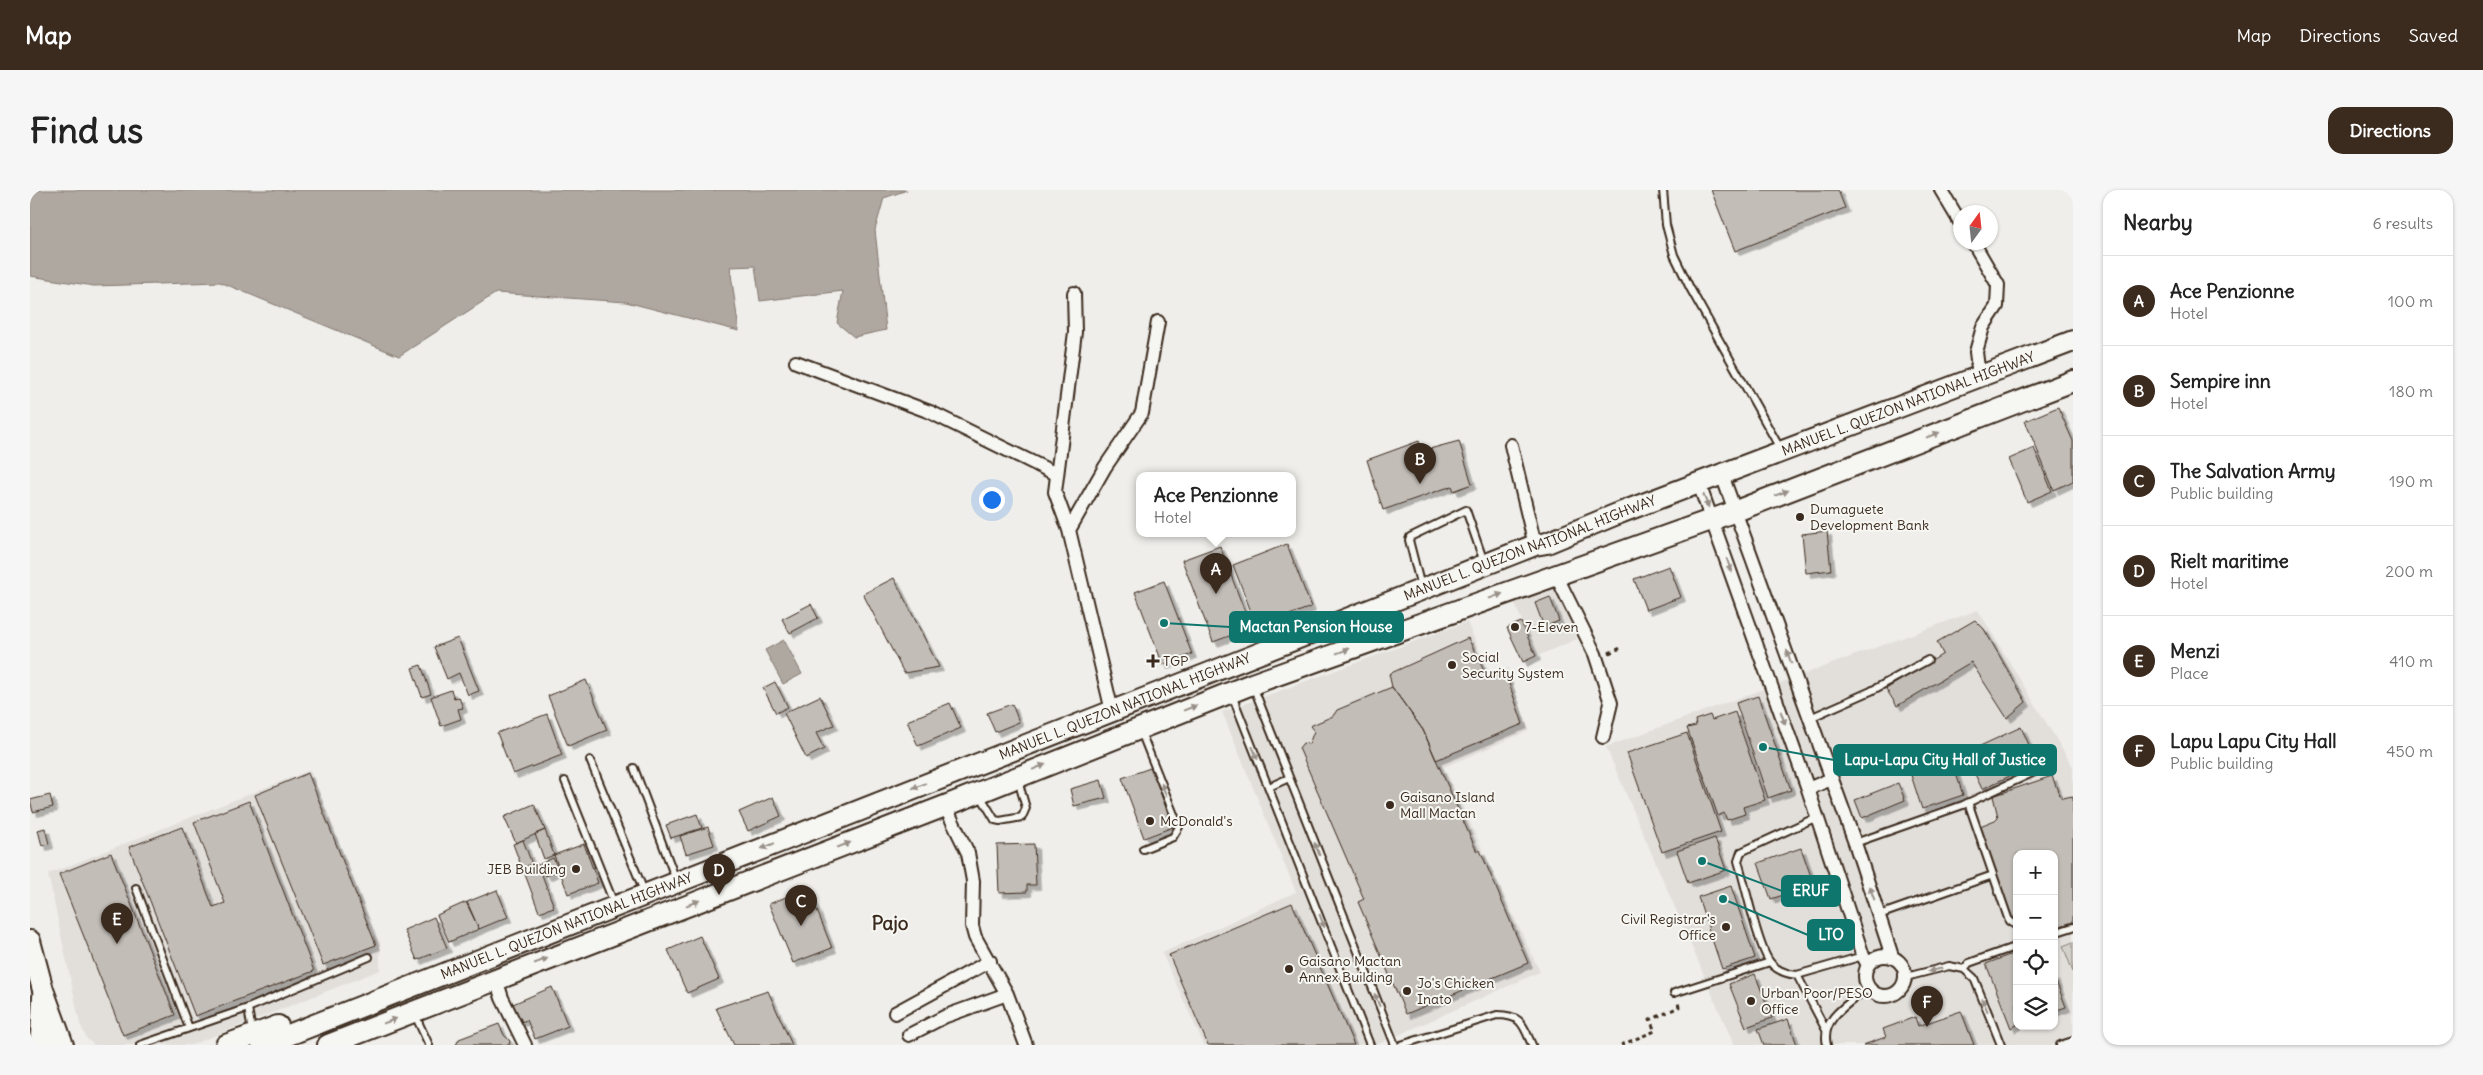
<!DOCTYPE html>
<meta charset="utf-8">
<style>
:root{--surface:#fff;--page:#f6f6f6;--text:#222;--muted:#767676;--line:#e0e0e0;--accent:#3b2a1e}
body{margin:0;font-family:Delius,sans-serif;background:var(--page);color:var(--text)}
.controls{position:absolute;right:15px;bottom:15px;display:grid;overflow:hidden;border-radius:10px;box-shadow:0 1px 4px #0004}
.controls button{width:45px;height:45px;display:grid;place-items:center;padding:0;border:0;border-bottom:1px solid var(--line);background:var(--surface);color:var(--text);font:25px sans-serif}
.compass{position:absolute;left:1923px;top:15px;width:45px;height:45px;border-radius:50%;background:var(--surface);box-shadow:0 1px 4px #0004;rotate:15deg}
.you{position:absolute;left:961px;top:309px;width:18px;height:18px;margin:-12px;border:4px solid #fff;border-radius:50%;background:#1a73e8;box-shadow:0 0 0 8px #1a73e833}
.badge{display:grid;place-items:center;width:32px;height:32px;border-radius:50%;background:var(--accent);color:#fff;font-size:16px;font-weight:700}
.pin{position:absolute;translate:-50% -41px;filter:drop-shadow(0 1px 2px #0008)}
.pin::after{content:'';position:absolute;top:26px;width:18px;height:15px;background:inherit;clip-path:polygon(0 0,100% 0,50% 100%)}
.popup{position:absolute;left:1106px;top:282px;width:160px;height:65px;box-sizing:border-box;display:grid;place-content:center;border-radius:10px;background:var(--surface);filter:drop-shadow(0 1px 4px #0005);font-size:16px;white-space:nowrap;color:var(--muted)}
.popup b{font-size:19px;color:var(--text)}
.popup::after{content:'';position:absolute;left:50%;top:100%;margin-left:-10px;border:10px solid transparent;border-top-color:var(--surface)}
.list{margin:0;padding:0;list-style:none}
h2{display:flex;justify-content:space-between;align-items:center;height:65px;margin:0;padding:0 20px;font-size:21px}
h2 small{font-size:16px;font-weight:400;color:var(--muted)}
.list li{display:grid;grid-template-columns:32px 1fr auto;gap:15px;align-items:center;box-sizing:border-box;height:90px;padding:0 20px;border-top:1px solid var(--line)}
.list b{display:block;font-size:19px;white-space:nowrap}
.list p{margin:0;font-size:16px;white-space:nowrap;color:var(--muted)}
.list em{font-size:16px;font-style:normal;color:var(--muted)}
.icon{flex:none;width:28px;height:28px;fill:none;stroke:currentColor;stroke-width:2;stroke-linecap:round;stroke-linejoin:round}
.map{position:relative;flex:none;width:2043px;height:855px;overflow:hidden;border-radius:15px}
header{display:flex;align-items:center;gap:30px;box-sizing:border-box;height:70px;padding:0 25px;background:var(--accent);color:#fff}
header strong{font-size:24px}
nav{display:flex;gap:28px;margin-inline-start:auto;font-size:18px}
.intro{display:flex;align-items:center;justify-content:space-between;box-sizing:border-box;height:120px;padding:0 30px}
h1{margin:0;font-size:35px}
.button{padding:12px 22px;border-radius:15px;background:var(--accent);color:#fff;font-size:18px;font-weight:700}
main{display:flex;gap:30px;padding:0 30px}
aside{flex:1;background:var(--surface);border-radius:15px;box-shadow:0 1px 4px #0004}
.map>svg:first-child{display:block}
.built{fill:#e2dfdb;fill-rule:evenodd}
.green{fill:#d4d1cc;stroke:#887e75}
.water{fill:#afa8a1;stroke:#81766d}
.building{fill:#c2bdb7;stroke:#3b2a1e;filter:url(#shadow)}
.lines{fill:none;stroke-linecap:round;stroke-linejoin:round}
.lane-casing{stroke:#3b2a1e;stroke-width:10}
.street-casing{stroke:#3b2a1e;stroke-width:16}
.primary-casing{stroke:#3b2a1e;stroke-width:24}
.path{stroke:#3b2a1e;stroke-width:3;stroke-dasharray:4 4;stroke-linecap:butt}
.lane{stroke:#f6f6f2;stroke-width:6}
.street{stroke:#f6f6f2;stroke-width:12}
.primary{stroke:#f6f6f2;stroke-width:20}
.oneway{fill:#989088}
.poi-dot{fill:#3b2a1e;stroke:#f6f6f2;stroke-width:2}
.labels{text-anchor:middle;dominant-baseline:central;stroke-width:4;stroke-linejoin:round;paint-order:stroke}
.street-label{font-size:14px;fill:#3b2a1e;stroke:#f6f6f2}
.poi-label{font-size:14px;fill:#3b2a1e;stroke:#f6f6f2;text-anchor:start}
.district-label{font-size:19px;font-weight:bold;fill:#3b2a1e;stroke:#f6f6f2}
.leader{fill:none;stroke:#0f766e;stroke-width:2}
.callout-dot{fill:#0f766e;stroke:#f6f6f2;stroke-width:2}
.callout{fill:#0f766e;stroke:#0f766e;stroke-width:2}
.callout-label{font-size:15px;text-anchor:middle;font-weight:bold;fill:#fff}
</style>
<header>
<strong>Map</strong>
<nav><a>Map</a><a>Directions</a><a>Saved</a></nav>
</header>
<div class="intro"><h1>Find us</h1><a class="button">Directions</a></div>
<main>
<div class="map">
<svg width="2043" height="855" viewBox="0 0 2043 855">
<defs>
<filter id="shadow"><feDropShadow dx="4.5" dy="4.5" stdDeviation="0" flood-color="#0004"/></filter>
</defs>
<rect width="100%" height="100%" fill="#efeeea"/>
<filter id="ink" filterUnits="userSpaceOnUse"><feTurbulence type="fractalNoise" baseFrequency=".02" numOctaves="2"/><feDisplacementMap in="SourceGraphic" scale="10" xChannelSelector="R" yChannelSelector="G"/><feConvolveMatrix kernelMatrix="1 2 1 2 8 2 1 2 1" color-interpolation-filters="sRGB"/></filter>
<g filter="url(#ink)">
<path class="built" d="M1524 395 1547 449 1507 466 1484 412Z
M1948 420 2043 577V855H1704L1576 557ZM1987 664H2024V836H1987Z
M1437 432 1460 485 1478 478 1498 541 1414 577 1510 782 1346 855H1174L1132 763 1266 702 1192 522Z
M280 580 350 754V780L161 855H64L57 849 50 834 18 684Z"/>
<path class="green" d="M2043 752V782L2033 756Z"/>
<path class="water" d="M0 0H877L854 8 845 40 856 140 824 147 807 133 813 101 730 111 725 76 700 77 709 141 596 112 466 103 369 166 190 92 64 96 0 86Z
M754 450 772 484 753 494 735 460Z"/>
<path class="building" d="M1681 0H1808L1815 18 1705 61Z
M2028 217 2043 251V291L2024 300 1995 231Z
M1389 251 1392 261 1429 251 1442 294 1424 301 1422 296 1353 320 1337 270Z
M2004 258 2022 301 1997 312 1979 269Z
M1797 341 1801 380 1776 383 1772 344Z
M1257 354 1281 417 1227 437 1203 375Z
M1190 356 1221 438 1183 452 1152 370Z
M1639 376 1651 407 1616 420 1604 389Z
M864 388 909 477 874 483 833 404Z
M1134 391 1162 464 1133 475 1105 402Z
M1520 407 1529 431 1514 437 1505 413Z
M781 414 788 428 760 443 752 429Z
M1945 430 1954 439 1996 512 1977 528 1941 472 1867 516 1856 499 1913 464 1907 452Z
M1491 432 1506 466 1493 472 1477 438Z
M428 448 449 501 438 505 429 483 417 489 404 457Z
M1438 448 1458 489 1475 482 1493 534 1406 570 1393 540 1362 497 1359 484Z
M391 475 401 504 392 507 382 478Z
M556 490 577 540 538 556 518 506Z
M745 492 758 517 746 523 733 498Z
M1362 497 1393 540 1447 662 1450 660 1498 773 1376 824 1328 712 1334 709 1269 558 1273 553 1279 554 1284 541 1280 536 1303 526 1307 520Z
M421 500 424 508 429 507 433 518 428 519 431 529 411 536 401 507Z
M790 506 804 535 786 543 794 559 776 568 754 523Z
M1728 506 1761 600 1738 608 1706 513Z
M920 513 931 538 888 556 877 531Z
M982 514 989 532 965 542 957 523Z
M1705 522 1735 610 1713 617 1715 624 1697 630 1694 623 1688 626 1657 538 1666 536 1665 530 1680 525 1682 530Z
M517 524 532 565 483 584 467 543Z
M1991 537 2007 573 1952 599 1935 563Z
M1657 543 1691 642 1632 662 1597 563Z
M1922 571 1933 605 1892 619 1881 585Z
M1123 577 1130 595 1128 596 1143 637 1114 648 1092 588Z
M278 583 346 755 293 775 225 605Z
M2022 586 2029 604 2032 608 2043 606V732L2024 738V664H1987V726L1981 728 1950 636 1965 630 1968 627 1963 606Z
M1071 590 1076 608 1044 616 1040 599Z
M1868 593 1875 610 1832 628 1825 610Z
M20 605 23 617 3 622 0 610Z
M743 607 751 626 718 641 709 622Z
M219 611 284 781 165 826 99 657 152 637 183 717 195 713 164 632Z
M504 614 515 640 486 653 474 627Z
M667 624 672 638 641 648 636 635Z
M678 637 684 655 656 664 650 646Z
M15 638 19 654 12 656 8 640Z
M515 640 524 665 514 669 505 644Z
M1685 648 1696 680 1658 693 1647 661Z
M493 650 502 674 492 678 483 654Z
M554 654 568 693 538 704 524 665Z
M1004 654 1006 695H997V702L969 703 967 655Z
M1771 658 1784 695 1741 709 1728 673Z
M81 663 145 825 93 845 29 684Z
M523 668 529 680 516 686 510 674Z
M508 674 524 717 509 722 493 679Z
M1701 696 1725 768 1692 779 1668 707Z
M778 698 802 758 763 773 739 714Z
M467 700 478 727 449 739 437 712Z
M436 712 449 739 419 752 407 725Z
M1262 713 1324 855H1178L1139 765Z
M404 727 417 758 387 770 374 740Z
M670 746 689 789 657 803 638 760Z
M1987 762V835L1981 838 1956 774Z
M1725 784 1742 828 1716 837 1699 794Z
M2024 786 2036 817 2024 821Z
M522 797 538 836 505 849 497 830 491 832 483 814Z
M738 801 762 855H704L686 818Z
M1931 821 1944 855H1833L1856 847 1853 839 1885 827 1888 836Z
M1758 829 1767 855H1734L1728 839Z
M469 834 474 845 480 851 479 855H426L429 849Z"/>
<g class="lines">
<g class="lane-casing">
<path id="lane" d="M1633 0 1636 35 1644 65 1660 98 1751 260
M1391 397 1379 350 1380 347 1436 320 1454 372
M1223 496 1365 855
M1202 505 1340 855
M1780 528 1841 501 1898 470
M1111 542 1149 637 1143 647 1113 659
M560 570 611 694
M604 578 643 682
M535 591 581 706
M1239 597 1259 588
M950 605 965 630 970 631 992 627 996 618 988 590
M1938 612 1979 731 1987 736
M1787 627 1711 662 1708 671C1715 693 1728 757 1740 772 1746 780 1757 784 1767 785L1833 766
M1825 653 1933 615 2011 579
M106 698 159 838
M1849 725 1963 685
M2024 743 2043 737
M1934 779 1939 773 1987 756
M1767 785 1796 840
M1876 787 1919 776 1934 779 1944 788 1971 855
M1644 803 1740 772
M218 818 222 842
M385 825 399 855
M110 855 218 818 339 767
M1371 855 1467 825C1492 825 1493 835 1502 855
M1797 855C1790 828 1820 813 1838 798
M2030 855 2043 851"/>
</g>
<g class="street-casing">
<path id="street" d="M1911 0 1930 32
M1943 52 1968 95 1967 116 1953 137 1946 162 1949 186
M1044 103 1045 142 1025 302 1039 340 1082 521
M766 172 900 222 1026 284
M1481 255 1505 355
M1692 285 1825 653 1862 766
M1669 294 1778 599 1833 766 1838 775
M1039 340 1075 277 1112 223 1128 132
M1526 385 1565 464 1581 513 1573 547
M1778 599 1801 589
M915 616 938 663 943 691 942 736 945 747 977 804 996 855
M1835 786a20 20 0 1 1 40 0a20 20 0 1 1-40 0Z
M466 789 472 808 495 855
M865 823 960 771
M879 845 916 826 977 804"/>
</g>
<g class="primary-casing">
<g id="primary">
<path d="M0 751 13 800 33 855"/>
<path d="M13 807 11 846 13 855"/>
<path d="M196 855 248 836"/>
<path id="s1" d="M233 855 1505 355 1517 353 1587 324 2043 151"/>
<path d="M298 855 915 616 1222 494 1706 321 2043 191"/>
</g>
</g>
<path class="path" d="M1579 463 1593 457
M1591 855 1625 841 1620 830 1649 817 1648 813"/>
<use href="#lane" class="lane"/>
<use href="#street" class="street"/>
<use href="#primary" class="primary"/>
</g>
<defs><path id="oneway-solid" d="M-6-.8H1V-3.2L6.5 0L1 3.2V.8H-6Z" transform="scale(1.25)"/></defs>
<g class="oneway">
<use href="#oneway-solid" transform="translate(1903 245) rotate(-21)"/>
<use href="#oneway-solid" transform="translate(1752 303) rotate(-21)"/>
<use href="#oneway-solid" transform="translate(1676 311) rotate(68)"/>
<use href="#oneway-solid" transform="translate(1699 375) rotate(71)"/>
<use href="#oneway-solid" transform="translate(1466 406) rotate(-20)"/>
<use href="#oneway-solid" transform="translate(1313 461) rotate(-20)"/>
<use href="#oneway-solid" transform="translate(1759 467) rotate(-110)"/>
<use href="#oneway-solid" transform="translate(1160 518) rotate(-21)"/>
<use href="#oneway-solid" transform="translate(1753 528) rotate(71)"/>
<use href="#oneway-solid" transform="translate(1225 563) rotate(68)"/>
<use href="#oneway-solid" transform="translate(1009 577) rotate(-22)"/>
<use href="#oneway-solid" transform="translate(889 596) rotate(158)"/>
<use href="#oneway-solid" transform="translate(1134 600) rotate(-111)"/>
<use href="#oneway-solid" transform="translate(814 655) rotate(-21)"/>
<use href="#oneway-solid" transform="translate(738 656) rotate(158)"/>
<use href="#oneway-solid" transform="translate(1287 659) rotate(-112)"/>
<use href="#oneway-solid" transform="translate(1842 703) rotate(-109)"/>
<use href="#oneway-solid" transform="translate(663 713) rotate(-21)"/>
<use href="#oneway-solid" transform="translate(1292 731) rotate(69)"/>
<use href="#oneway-solid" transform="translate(511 771) rotate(-21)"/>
<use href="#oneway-solid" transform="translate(1905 780) rotate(167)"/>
<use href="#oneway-solid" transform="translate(1347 810) rotate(-112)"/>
<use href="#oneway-solid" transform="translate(1955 815) rotate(-112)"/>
<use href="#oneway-solid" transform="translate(360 831) rotate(-21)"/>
</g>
</g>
<g class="poi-dot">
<circle cx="1770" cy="327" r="5"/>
<circle cx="1485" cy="437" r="5"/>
<path d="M1120.5 463.5h5v5h5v5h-5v5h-5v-5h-5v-5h5z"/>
<circle cx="1422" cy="475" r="5"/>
<circle cx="1360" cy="615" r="5"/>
<circle cx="1120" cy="631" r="5"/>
<circle cx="546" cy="679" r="5"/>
<circle cx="1696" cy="737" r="5"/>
<circle cx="1259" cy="779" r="5"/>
<circle cx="1377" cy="801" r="5"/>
<circle cx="1721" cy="811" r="5"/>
</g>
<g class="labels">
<g class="street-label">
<text stroke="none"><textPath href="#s1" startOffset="1766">MANUEL L. QUEZON NATIONAL HIGHWAY</textPath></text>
<text stroke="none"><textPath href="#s1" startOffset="1361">MANUEL L. QUEZON NATIONAL HIGHWAY</textPath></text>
<text stroke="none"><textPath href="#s1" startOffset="926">MANUEL L. QUEZON NATIONAL HIGHWAY</textPath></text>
<text stroke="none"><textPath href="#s1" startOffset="326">MANUEL L. QUEZON NATIONAL HIGHWAY</textPath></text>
</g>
<g class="poi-label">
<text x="1780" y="319">Dumaguete<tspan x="1780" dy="16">Development Bank</tspan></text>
<text x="1495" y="437">7-Eleven</text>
<text x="1432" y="467">Social<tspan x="1432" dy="16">Security System</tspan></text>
<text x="1133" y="471">TGP</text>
<text x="1370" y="607">Gaisano Island<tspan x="1370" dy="16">Mall Mactan</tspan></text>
<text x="1130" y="631">McDonald's</text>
<text x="536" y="679" text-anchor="end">JEB Building</text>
<text x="1686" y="729" text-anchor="end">Civil Registrar's<tspan x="1686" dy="16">Office</tspan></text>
<text x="1269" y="771">Gaisano Mactan<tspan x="1269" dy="16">Annex Building</tspan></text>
<text x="1387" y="793">Jo's Chicken<tspan x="1387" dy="16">Inato</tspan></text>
<text x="1731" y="803">Urban Poor/PESO<tspan x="1731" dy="16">Office</tspan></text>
</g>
<g class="district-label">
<text x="860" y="733">Pajo</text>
</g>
</g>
<path class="leader" d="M1134 433L1200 437M1733 557L1804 570M1672 671L1752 701M1693 709L1778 745"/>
<g class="callout-dot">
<circle cx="1134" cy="433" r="5"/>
<circle cx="1733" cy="557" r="5"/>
<circle cx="1672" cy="671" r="5"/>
<circle cx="1693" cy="709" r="5"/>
</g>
<g class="callout">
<rect x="1200" y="422" width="173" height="30" rx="5"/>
<rect x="1804" y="555" width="222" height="30" rx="5"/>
<rect x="1752" y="686" width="58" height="30" rx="5"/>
<rect x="1778" y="730" width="46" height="30" rx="5"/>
</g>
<g class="callout-label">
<text x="1286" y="442">Mactan Pension House</text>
<text x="1915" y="575">Lapu-Lapu City Hall of Justice</text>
<text x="1781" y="706">ERUF</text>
<text x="1801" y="750">LTO</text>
</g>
</svg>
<div class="controls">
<button>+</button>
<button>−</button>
<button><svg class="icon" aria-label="locate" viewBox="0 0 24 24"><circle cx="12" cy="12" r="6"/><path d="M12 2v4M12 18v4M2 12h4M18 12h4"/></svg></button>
<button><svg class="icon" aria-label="layers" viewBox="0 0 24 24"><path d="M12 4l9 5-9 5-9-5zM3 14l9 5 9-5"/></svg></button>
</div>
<svg class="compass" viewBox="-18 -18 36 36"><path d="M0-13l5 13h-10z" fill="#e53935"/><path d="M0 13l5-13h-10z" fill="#767676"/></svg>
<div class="you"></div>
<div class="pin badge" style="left:1186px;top:404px">A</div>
<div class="popup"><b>Ace Penzionne</b>Hotel</div>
<div class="pin badge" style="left:1390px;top:294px">B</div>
<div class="pin badge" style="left:771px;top:736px">C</div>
<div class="pin badge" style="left:689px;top:705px">D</div>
<div class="pin badge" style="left:87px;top:754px">E</div>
<div class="pin badge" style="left:1897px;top:837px">F</div>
</div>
<aside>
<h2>Nearby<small>6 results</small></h2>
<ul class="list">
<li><span class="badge">A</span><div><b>Ace Penzionne</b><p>Hotel</p></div><em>100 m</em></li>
<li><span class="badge">B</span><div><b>Sempire inn</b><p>Hotel</p></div><em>180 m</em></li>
<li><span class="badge">C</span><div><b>The Salvation Army</b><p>Public building</p></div><em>190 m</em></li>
<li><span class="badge">D</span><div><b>Rielt maritime</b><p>Hotel</p></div><em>200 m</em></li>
<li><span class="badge">E</span><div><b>Menzi</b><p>Place</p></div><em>410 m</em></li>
<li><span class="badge">F</span><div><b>Lapu Lapu City Hall</b><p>Public building</p></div><em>450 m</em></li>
</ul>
</aside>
</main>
